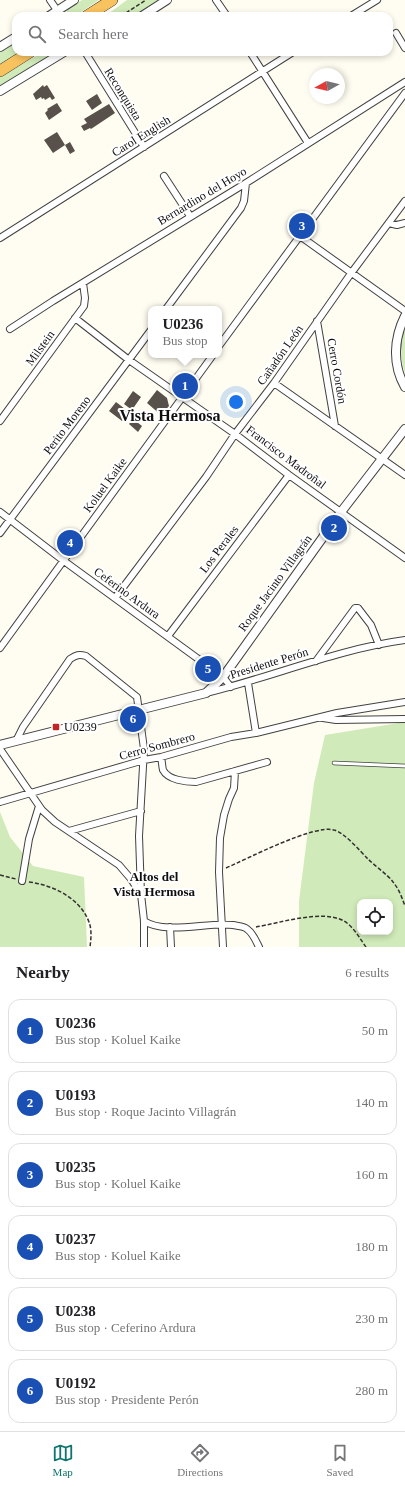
<!DOCTYPE html>
<meta charset="utf-8">
<style>
:root{--surface:#fff;--page:#f2f2f2;--text:#202124;--muted:#757577;--line:#e0e0e0;--accent:#0f766e}
body{margin:0;font-family:Georgia,serif;background:var(--page);color:var(--text)}
.controls{position:absolute;right:12px;bottom:12px;display:grid;overflow:hidden;border-radius:8px;box-shadow:0 2px 6px #0003}
.controls button{width:36px;height:36px;display:grid;place-items:center;padding:0;border:0;border-bottom:1px solid var(--line);background:var(--surface);color:var(--text);font:20px sans-serif}
.compass{position:absolute;left:309px;top:68px;width:36px;height:36px;border-radius:50%;background:var(--surface);box-shadow:0 2px 6px #0003;rotate:262deg}
.you{position:absolute;left:236px;top:402px;width:14px;height:14px;margin:-10px;border:3px solid #fff;border-radius:50%;background:#1a73e8;box-shadow:0 0 0 6px #1a73e833}
.badge{display:grid;place-items:center;width:26px;height:26px;border-radius:50%;background:var(--accent);color:#fff;font-size:13px;font-weight:700}
.pin{position:absolute;translate:-50% -50%;border:2px solid #fff;box-shadow:0 1px 4px #0006}
.popup{position:absolute;left:148px;top:306px;width:74px;height:52px;box-sizing:border-box;display:grid;place-content:center;border-radius:8px;background:var(--surface);filter:drop-shadow(0 1px 3px #0005);font-size:13px;white-space:nowrap;color:var(--muted)}
.popup b{font-size:15px;color:var(--text)}
.popup::after{content:'';position:absolute;left:50%;top:100%;margin-left:-8px;border:8px solid transparent;border-top-color:var(--surface)}
.list{margin:0;padding:0;list-style:none}
h2{display:flex;justify-content:space-between;align-items:center;height:52px;margin:0;padding:0 16px;font-size:17px}
h2 small{font-size:13px;font-weight:400;color:var(--muted)}
.list li{display:grid;grid-template-columns:26px 1fr auto;gap:12px;align-items:center;box-sizing:border-box;height:64px;margin:0 8px 8px;padding:0 8px;border:1px solid var(--line);border-radius:12px}
.list b{display:block;font-size:15px;white-space:nowrap}
.list p{margin:0;font-size:13px;white-space:nowrap;color:var(--muted)}
.list em{font-size:13px;font-style:normal;color:var(--muted)}
.icon{flex:none;width:22px;height:22px;fill:none;stroke:currentColor;stroke-width:2;stroke-linecap:round;stroke-linejoin:round}
.map{position:relative;flex:none;width:405px;height:947px;overflow:hidden}
.search{position:absolute;background:var(--surface);box-shadow:0 2px 6px #0003;left:12px;right:12px;top:12px;height:44px;display:flex;align-items:center;gap:10px;box-sizing:border-box;padding:0 14px;border-radius:12px;color:var(--muted);font-size:15px}
.sheet{height:484px;background:var(--surface)}
nav{display:flex;justify-content:space-around;align-items:center;box-sizing:border-box;height:56px;border-top:1px solid var(--line);background:var(--surface);font-size:11px;color:var(--muted)}
nav a{display:grid;justify-items:center;gap:2px}
nav .on{color:var(--accent)}
.map>svg:first-child{display:block}
.green{fill:#d0eab9;fill-rule:evenodd}
.building{fill:#58504b}
.lines{fill:none;stroke-linecap:round;stroke-linejoin:round}
.service-casing{stroke:#424242;stroke-width:4.5}
.minor-casing{stroke:#424242;stroke-width:8}
.tertiary-casing{stroke:#424242;stroke-width:10}
.trunk-casing{stroke:#202020;stroke-width:12}
.path{stroke:#313131;stroke-width:1.5;stroke-dasharray:4 2;stroke-linecap:butt}
.service{stroke:#fff;stroke-width:3}
.minor{stroke:#fff;stroke-width:6}
.tertiary{stroke:#fff;stroke-width:8}
.trunk{stroke:#f8c25f;stroke-width:11}
.poi-dot{fill:#c12525;stroke:#fff;stroke-width:1.5}
.labels{text-anchor:middle;dominant-baseline:central;stroke-width:4;stroke-linejoin:round;paint-order:stroke}
.street-label{font-size:12px;fill:#0f0f0f;stroke:#fff}
.poi-label{font-size:12px;fill:#0f0f0f;stroke:#fff;text-anchor:start}
.neighbourhood-label{font-size:13px;font-weight:bold;fill:#0f0f0f;stroke:#fff}
.district-label{font-size:16px;font-weight:bold;fill:#0f0f0f;stroke:#fff}
</style>
<div class="map">
<svg width="405" height="947" viewBox="0 0 405 947">
<rect width="100%" height="100%" fill="#fffdf1"/>
<path class="green" d="M82 0H99L75 16H69L67 14V9Z
M127 0H159L134 16H105Z
M16 42V52H20L0 64V52Z
M43 52H56L0 86V77Z
M405 330V373C400 359 400 344 405 330Z
M405 722V947H299V901L314 783 325 735ZM360 902H390V932H360Z
M0 812 10 837 33 866 84 877 87 947H0Z"/>
<path class="building" d="M43 85 44 87 47 85 55 98 52 100 50 97 45 100 44 98 42 99 41 97 36 100 33 94Z
M97 94 102 103 92 110 86 101Z
M57 103 62 111 49 120 45 113 48 110 47 109Z
M109 104 115 113 91 129 90 128 84 131 81 126 87 123 84 119Z
M57 132 65 145 53 153 44 140Z
M70 142 75 151 70 154 65 145Z
M157 390 167 398 169 406 161 415 147 403Z
M133 391 141 397 132 410 124 404Z
M116 402 129 412 122 421 109 411Z
M133 419 142 426 138 432 129 424Z"/>
<g class="lines">
<g class="service-casing">
<path id="service" d="M334 763 405 766"/>
</g>
<g class="minor-casing">
<path id="minor" d="M50 0 61 16
M216 0 227 16
M351 16 377 0
M396 33 405 48
M85 52 144 147
M250 52 308 143
M164 176 190 216
M389 223 397 225 405 223
M300 236 405 311
M0 238 293 52
M166 309 241 208 244 201 246 183
M75 318 129 360 235 434 289 475 405 558
M317 321 335 426
M10 329 53 301 246 183 405 82
M219 346 405 93
M274 383 405 475
M0 421 84 306 85 298 83 283
M0 512 64 561 223 677 231 687
M0 533 151 330
M115 598 206 477 235 434 274 383 352 272 405 201
M168 636 289 475
M0 648 213 355
M316 661 355 608H358L371 625 379 645
M248 683 256 733
M206 693C272 677 338 649 405 640
M323 718 336 720 405 719
M16 741 23 727 70 659C76 655 79 654 86 656L137 697 144 749 139 836 141 894 144 921V947
M0 749 42 810 55 822 119 865 131 879 140 893
M161 757C162 761 162 766 163 770 168 780 186 782 196 782L267 762
M0 802 144 760 161 757 231 737 256 733 337 713 405 702
M69 831 141 811
M22 881 29 839 39 806
M144 921C166 935 207 922 233 925 237 926 244 926 247 929 253 933 256 941 259 947
M170 927 171 947
M223 947 219 872 220 838 224 815 229 799 234 788 235 771"/>
</g>
<g class="tertiary-casing">
<path id="tertiary" d="M49 16 74 0
M142 16 167 0
M0 47 16 37
M0 91 64 52
M405 316C394 338 392 364 405 387
M0 745 206 693 223 677 341 512 405 429"/>
</g>
<g class="trunk-casing">
<path id="trunk" d="M87 16 112 0
M0 71 30 52"/>
</g>
<path class="path" d="M121 16 146 0
M226 868C247 859 314 824 334 830 345 833 360 851 368 859 375 866 388 875 393 882 399 889 402 898 405 906
M0 875 16 879
M29 882C53 885 80 898 89 922 92 930 91 939 90 947
M256 927C280 923 322 909 344 921 354 927 360 939 366 947"/>
<use href="#service" class="service"/>
<use href="#minor" class="minor"/>
<use href="#tertiary" class="tertiary"/>
<use href="#trunk" class="trunk"/>
</g>
<rect class="poi-dot" x="52" y="723" width="8" height="8" rx="2"/>
<g class="labels">
<g class="street-label">
<text transform="translate(123 94) rotate(58)">Reconquista</text>
<text transform="translate(141 136) rotate(-32)">Carol English</text>
<text transform="translate(202 196) rotate(-31)">Bernardino del Hoyo</text>
<text transform="translate(40 348) rotate(-54)">Milstein</text>
<text transform="translate(280 355) rotate(-55)">Cañadón León</text>
<text transform="translate(337 371) rotate(80)">Cerro Cordón</text>
<text transform="translate(67 425) rotate(-53)">Perito Moreno</text>
<text transform="translate(286 457) rotate(37)">Francisco Madroñal</text>
<text transform="translate(105 485) rotate(-54)">Koluel Kaike</text>
<text transform="translate(219 549) rotate(-53)">Los Perales</text>
<text transform="translate(275 583) rotate(-54)">Roque Jacinto Villagrán</text>
<text transform="translate(127 593) rotate(36)">Ceferino Ardura</text>
<text transform="translate(269 663) rotate(-17)">Presidente Perón</text>
<text transform="translate(157 746) rotate(-15)">Cerro Sombrero</text>
</g>
<g class="poi-label">
<text x="64" y="727">U0239</text>
</g>
<g class="neighbourhood-label">
<text x="154" y="876">Altos del<tspan x="154" dy="15">Vista Hermosa</tspan></text>
</g>
<g class="district-label">
<text x="170" y="415">Vista Hermosa</text>
</g>
</g>
</svg>
<div class="controls">
<button><svg class="icon" aria-label="locate" viewBox="0 0 24 24"><circle cx="12" cy="12" r="6"/><path d="M12 2v4M12 18v4M2 12h4M18 12h4"/></svg></button>
</div>
<svg class="compass" viewBox="-18 -18 36 36"><path d="M0-13l5 13h-10z" fill="#e53935"/><path d="M0 13l5-13h-10z" fill="#757577"/></svg>
<div class="you"></div>
<div class="pin badge" style="left:185px;top:386px;background:#1a4fb4">1</div>
<div class="popup"><b>U0236</b>Bus stop</div>
<div class="pin badge" style="left:334px;top:528px;background:#1a4fb4">2</div>
<div class="pin badge" style="left:302px;top:226px;background:#1a4fb4">3</div>
<div class="pin badge" style="left:70px;top:543px;background:#1a4fb4">4</div>
<div class="pin badge" style="left:208px;top:669px;background:#1a4fb4">5</div>
<div class="pin badge" style="left:133px;top:719px;background:#1a4fb4">6</div>
<div class="search"><svg class="icon" aria-label="search" viewBox="0 0 24 24"><circle cx="10" cy="10" r="6"/><path d="M15 15l6 6"/></svg>Search here</div>
</div>
<section class="sheet">
<h2>Nearby<small>6 results</small></h2>
<ul class="list">
<li><span class="badge" style="background:#1a4fb4">1</span><div><b>U0236</b><p>Bus stop · Koluel Kaike</p></div><em>50 m</em></li>
<li><span class="badge" style="background:#1a4fb4">2</span><div><b>U0193</b><p>Bus stop · Roque Jacinto Villagrán</p></div><em>140 m</em></li>
<li><span class="badge" style="background:#1a4fb4">3</span><div><b>U0235</b><p>Bus stop · Koluel Kaike</p></div><em>160 m</em></li>
<li><span class="badge" style="background:#1a4fb4">4</span><div><b>U0237</b><p>Bus stop · Koluel Kaike</p></div><em>180 m</em></li>
<li><span class="badge" style="background:#1a4fb4">5</span><div><b>U0238</b><p>Bus stop · Ceferino Ardura</p></div><em>230 m</em></li>
<li><span class="badge" style="background:#1a4fb4">6</span><div><b>U0192</b><p>Bus stop · Presidente Perón</p></div><em>280 m</em></li>
</ul>
</section>
<nav>
<a class="on"><svg class="icon" aria-label="map" viewBox="0 0 24 24"><path d="M3 6l6-2 6 2 6-2v14l-6 2-6-2-6 2zM9 4v14M15 6v14"/></svg>Map</a>
<a><svg class="icon" aria-label="directions" viewBox="0 0 24 24"><path d="M12 3l9 9-9 9-9-9zM9 14v-3h6M13 9l2 2-2 2"/></svg>Directions</a>
<a><svg class="icon" aria-label="saved" viewBox="0 0 24 24"><path d="M7 4h10v16l-5-4-5 4z"/></svg>Saved</a>
</nav>
